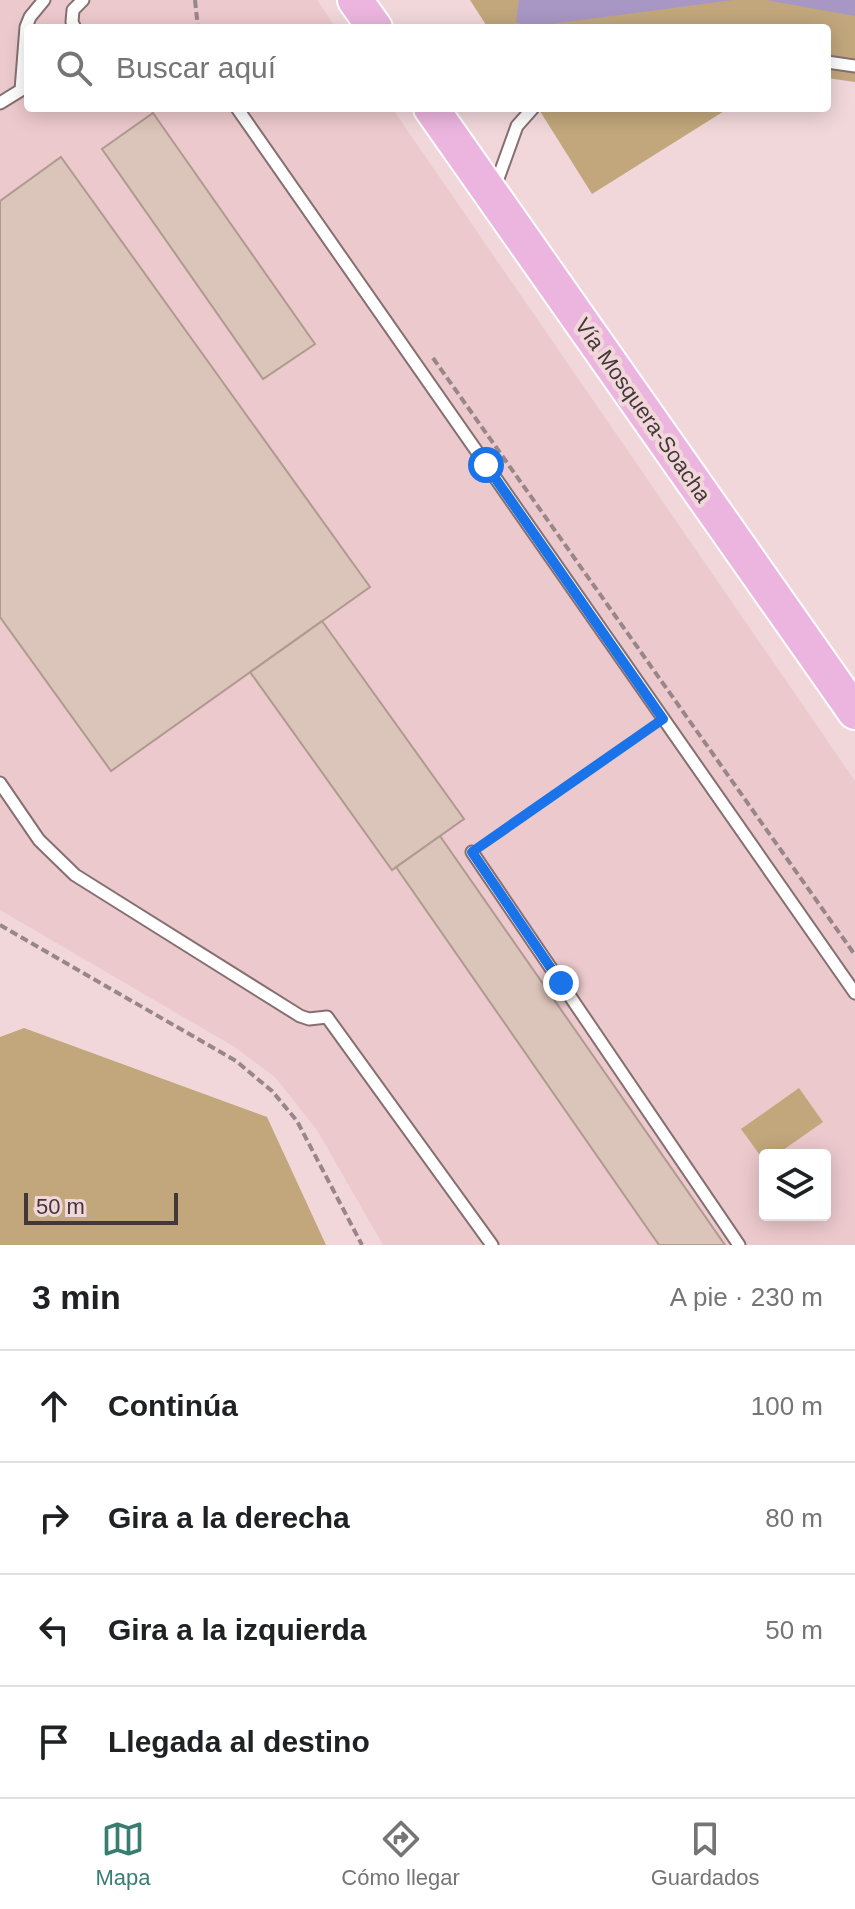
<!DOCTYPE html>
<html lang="es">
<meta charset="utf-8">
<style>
:root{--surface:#fff;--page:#f2f2f2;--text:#202124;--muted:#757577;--line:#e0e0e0;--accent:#387d72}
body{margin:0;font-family:Helvetica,sans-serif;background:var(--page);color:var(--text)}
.controls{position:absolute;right:24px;bottom:24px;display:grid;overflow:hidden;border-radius:8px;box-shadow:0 4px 20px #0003}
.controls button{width:72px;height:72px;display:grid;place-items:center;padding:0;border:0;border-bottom:2px solid var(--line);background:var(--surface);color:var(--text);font:40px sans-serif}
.scale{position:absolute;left:24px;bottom:20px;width:154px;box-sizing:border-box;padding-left:8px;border:4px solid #433839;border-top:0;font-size:22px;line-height:28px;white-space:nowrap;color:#433839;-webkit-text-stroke:6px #f1d7da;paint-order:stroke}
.stop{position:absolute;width:24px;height:24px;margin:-18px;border:6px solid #1a73e8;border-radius:50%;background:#fff}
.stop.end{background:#1a73e8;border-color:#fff;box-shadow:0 2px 8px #0008}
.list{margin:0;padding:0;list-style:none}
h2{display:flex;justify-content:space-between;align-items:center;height:104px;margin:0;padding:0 32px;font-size:34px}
h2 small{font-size:26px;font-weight:400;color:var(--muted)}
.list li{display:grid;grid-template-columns:52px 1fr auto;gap:24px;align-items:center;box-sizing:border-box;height:112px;padding:0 32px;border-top:2px solid var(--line)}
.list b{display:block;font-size:30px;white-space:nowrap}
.list em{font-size:26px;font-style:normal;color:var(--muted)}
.icon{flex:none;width:44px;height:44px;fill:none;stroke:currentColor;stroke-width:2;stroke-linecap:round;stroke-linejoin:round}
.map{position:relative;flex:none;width:855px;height:1245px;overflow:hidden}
.search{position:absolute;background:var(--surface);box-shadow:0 4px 20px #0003;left:24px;right:24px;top:24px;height:88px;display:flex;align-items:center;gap:20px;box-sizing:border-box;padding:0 28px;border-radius:8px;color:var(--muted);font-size:30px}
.sheet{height:552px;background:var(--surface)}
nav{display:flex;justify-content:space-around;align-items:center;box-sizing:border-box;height:112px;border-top:2px solid var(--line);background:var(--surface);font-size:22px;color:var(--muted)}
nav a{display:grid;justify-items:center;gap:4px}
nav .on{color:var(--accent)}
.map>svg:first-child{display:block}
.built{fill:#ecc9cc;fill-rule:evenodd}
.green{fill:#c2a77c}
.water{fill:#a897c4}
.building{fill:#dbc4ba;stroke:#b09a90;stroke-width:2}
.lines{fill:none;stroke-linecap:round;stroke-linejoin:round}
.service-casing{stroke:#866f71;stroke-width:15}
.primary-casing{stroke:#fff;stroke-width:38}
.path{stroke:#988688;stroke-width:4;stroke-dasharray:8 4;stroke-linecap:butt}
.service{stroke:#fff;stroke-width:11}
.primary{stroke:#ecb5df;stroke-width:34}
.route{stroke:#1a73e8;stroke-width:10}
.labels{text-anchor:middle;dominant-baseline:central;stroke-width:8;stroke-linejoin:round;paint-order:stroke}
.street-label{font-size:22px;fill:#433839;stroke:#f1d7da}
</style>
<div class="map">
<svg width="855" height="1245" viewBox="0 0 855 1245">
<rect width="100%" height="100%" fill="#f1d7da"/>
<path class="built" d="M0 0H317L336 28H28V108H392L855 781V1245H383L317 1130 275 1077 233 1046 0 910ZM765 1155H825V1215H765Z"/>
<path class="green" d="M470 0H855V82L827 78V28H488Z
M538 108H729L592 194Z
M24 1028 267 1117 326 1245H0V1037Z
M799 1088 823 1122 776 1155H765V1162L741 1129Z"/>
<path class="water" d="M519 0H733L528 27 516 22Z
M766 0H855V16Z"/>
<path class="building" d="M153 113 315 344 263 379 102 149Z
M61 157 370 587 111 771 0 617V201Z
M322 621 464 819 392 870 250 672Z
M440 836 725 1245H659L396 867Z"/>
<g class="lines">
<g class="service-casing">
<path id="service" d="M75 28 72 22 73 10 83 0
M827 62 855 66
M21 90 26 27 30 17 44 0
M0 103 26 87
M237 108 855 993
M495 187 517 126 533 108
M0 783 39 840 75 875 300 1016 309 1019 327 1017 492 1245
M472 852 739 1245"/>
</g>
<g class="primary-casing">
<path id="primary" d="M355 0 375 28
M431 108 855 712"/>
</g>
<path class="path" d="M195 0 198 28
M433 358 855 955
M484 844 651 728
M0 925 236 1061 272 1091 297 1121 362 1245"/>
<use href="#service" class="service"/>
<use href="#primary" class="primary"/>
</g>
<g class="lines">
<path class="route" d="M486 465 663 719 472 852 561 983"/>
</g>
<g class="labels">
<g class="street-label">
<text transform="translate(643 410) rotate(55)">Vía Mosquera-Soacha</text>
</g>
</g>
</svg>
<div class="controls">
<button><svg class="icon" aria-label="layers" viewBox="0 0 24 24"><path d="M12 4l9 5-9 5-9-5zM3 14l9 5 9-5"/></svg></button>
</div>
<div class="scale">50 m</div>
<div class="stop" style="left:486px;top:465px"></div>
<div class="stop end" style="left:561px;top:983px"></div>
<div class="search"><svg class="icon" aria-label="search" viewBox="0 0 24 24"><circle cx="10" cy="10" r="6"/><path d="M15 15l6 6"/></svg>Buscar aquí</div>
</div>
<section class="sheet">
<h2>3 min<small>A pie · 230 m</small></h2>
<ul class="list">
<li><svg class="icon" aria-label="ahead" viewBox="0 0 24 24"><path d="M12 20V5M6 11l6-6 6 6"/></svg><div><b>Continúa</b></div><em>100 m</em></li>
<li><svg class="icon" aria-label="right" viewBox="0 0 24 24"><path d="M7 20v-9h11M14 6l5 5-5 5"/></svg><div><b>Gira a la derecha</b></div><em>80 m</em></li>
<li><svg class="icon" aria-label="left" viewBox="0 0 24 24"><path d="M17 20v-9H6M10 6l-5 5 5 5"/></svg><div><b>Gira a la izquierda</b></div><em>50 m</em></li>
<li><svg class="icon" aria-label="arrive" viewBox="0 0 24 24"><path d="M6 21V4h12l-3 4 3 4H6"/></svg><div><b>Llegada al destino</b></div></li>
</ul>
</section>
<nav>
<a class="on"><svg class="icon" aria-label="map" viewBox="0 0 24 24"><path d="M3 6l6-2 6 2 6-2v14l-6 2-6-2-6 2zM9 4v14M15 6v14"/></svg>Mapa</a>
<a><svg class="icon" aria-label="directions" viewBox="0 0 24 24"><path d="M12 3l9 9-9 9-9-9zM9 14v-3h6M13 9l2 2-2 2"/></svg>Cómo llegar</a>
<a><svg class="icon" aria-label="saved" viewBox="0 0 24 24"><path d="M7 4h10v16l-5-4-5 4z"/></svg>Guardados</a>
</nav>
